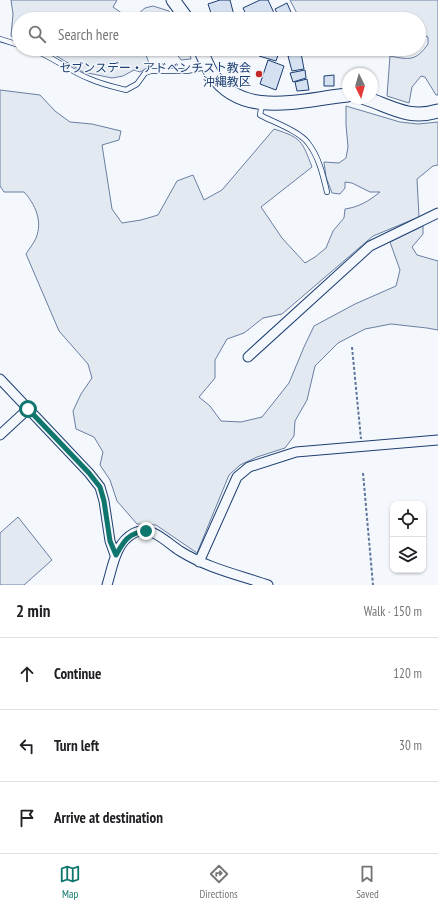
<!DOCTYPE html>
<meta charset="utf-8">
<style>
:root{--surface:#fff;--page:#f6f6f6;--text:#202124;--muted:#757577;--line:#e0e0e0;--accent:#0f766e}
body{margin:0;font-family:"PT Sans Narrow","Noto Sans JP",sans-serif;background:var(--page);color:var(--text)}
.controls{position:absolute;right:12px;bottom:12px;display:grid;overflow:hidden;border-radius:8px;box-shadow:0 1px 3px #0004}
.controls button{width:36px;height:36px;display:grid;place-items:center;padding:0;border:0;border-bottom:1px solid var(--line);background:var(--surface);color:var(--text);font:20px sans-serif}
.compass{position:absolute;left:342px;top:68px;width:36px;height:36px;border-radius:50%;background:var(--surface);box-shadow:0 1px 3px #0004;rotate:175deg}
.stop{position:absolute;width:12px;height:12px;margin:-9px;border:3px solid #0f766e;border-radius:50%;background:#fff}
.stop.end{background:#0f766e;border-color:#fff;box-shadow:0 1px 4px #0008}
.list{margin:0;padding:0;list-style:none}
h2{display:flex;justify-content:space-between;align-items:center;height:52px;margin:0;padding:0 16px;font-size:17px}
h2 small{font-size:13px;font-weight:400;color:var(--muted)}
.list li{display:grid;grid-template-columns:26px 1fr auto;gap:12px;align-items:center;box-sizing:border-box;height:72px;padding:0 16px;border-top:1px solid var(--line)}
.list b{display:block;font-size:15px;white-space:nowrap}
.list em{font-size:13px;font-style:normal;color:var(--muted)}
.icon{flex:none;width:22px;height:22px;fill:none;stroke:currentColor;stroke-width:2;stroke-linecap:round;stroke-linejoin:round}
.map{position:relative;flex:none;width:438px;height:585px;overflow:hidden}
.search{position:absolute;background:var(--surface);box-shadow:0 1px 3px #0004;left:12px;right:12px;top:12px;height:44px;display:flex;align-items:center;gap:10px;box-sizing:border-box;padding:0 14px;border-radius:22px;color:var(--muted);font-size:15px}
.sheet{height:268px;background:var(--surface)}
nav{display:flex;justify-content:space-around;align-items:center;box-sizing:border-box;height:56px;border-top:1px solid var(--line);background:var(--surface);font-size:11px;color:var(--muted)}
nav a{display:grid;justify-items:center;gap:2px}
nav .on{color:var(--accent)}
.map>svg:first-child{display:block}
.green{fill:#e3e9f0;stroke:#687fa3}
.building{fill:#d5e0f0;stroke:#1d3f73}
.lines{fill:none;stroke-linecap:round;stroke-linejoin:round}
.lane-casing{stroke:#1d3f73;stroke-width:6}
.street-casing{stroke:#1d3f73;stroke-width:11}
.secondary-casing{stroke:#1d3f73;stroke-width:15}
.path{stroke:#5e769c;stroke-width:2;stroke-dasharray:3 2;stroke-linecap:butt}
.lane{stroke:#f4f7fb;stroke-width:4.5}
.street{stroke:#f4f7fb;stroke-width:9}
.secondary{stroke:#f4f7fb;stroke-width:13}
.route{stroke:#0f766e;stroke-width:5}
.poi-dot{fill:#c62828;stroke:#f4f7fb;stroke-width:1.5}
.labels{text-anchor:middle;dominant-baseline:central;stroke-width:3;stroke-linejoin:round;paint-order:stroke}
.poi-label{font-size:12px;fill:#1d3f73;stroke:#f4f7fb;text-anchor:end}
</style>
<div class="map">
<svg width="438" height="585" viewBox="0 0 438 585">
<rect width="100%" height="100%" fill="#f4f7fb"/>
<path class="green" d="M11 0H117L113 7 130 19H19V39L11 36 13 14Z
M290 0H438V95H436L425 77 421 76 412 87 409 103 387 96 390 56C410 60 416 61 428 44V37L419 33V19H300Z
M153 6 169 11 174 19H132L145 8Z
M45 49H144L150 66 140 72 134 70 123 76 112 78 83 72Z
M173 49H189L191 59 181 60Z
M0 90 40 95 55 111 70 122 92 124 121 131 119 140 102 145 112 209 122 223 141 220 158 215 177 181 193 175 204 200 222 190 274 129C302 138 302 141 312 167L261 207 282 238 305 263 315 257 326 248 333 231 344 218 345 209C359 207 369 201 380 192H370L352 183 345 182V188L340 194 332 193 326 177 324 162 339 163 346 158 348 147 346 125V106L400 122 418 124 438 122V165L433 166 417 179 419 217 373 236 282 314 263 318 244 333 227 339 215 360V378L199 397 210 406 221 421 241 422 262 417 289 383 304 347 314 326 355 304 396 286 400 270 390 242 423 226V234L412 247 417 255 438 261V330L427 328 391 324 365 329 338 343 315 366 307 400 295 421 294 436 285 448 257 457 240 465 229 475 197 553 156 525 137 524 117 501 110 480 100 465 103 452 94 437 76 429 73 411 81 394 92 378 88 364 59 331 26 254C29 249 34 243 36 238 43 221 35 204 24 192H4L0 186Z
M18 517 52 560 24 585H0V533Z"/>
<path class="building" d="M220 0H230L235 19H213L208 4Z
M260 0H268L274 13 261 19H248L243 8Z
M287 3 294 19H280L275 9Z
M256 49H280L276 61 259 56Z
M301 53 304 69 292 71 288 56Z
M268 60 284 66 276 90 260 84Z
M305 70 306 78 293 82 290 73Z
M334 75V86H324V76Z
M307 79 309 90 297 91 295 82Z"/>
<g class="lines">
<g class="lane-casing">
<path id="lane" d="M0 39 19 45
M31 49C52 56 69 71 90 79 101 84 114 87 126 90L137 84 145 73 151 71H187L206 67
M262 104 260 115C273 122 299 131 308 143 319 157 323 175 327 192"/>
</g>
<g class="street-casing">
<path id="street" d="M248 357 370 246 438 213
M0 379 89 473 100 487 104 501 110 541 115 555
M0 435 28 409
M199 562 237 477 249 467 296 452 438 440
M107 585C113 566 115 543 134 533 151 524 167 543 180 551 207 568 239 575 268 585"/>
</g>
<g class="secondary-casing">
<path id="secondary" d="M173 0 187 19
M200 49C204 57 207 66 212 74 243 120 303 99 348 95
M365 98C392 107 409 120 438 111"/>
</g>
<path class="path" d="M352 347 361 439
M363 473 373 585"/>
<use href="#lane" class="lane"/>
<use href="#street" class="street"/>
<use href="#secondary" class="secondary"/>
</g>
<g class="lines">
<path class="route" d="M28 409 89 473 100 487 104 501 110 541 116 555C124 541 128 533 146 531"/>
</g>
<circle class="poi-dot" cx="259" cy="74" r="4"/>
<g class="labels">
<g class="poi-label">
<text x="251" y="67">セブンスデー・アドベンチスト教会<tspan x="251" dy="14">沖縄教区</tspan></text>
</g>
</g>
</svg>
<div class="controls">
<button><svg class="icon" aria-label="locate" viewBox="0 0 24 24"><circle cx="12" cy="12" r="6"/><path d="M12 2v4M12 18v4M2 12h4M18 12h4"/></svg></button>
<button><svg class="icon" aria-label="layers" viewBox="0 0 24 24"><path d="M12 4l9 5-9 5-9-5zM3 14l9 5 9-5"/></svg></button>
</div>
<svg class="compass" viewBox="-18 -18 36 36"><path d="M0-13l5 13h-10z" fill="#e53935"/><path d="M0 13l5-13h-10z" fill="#757577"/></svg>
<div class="stop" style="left:28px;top:409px"></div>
<div class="stop end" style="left:146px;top:531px"></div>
<div class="search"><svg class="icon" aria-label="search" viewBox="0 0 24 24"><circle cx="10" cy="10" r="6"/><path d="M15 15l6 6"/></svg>Search here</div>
</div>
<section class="sheet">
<h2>2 min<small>Walk · 150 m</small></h2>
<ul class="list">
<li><svg class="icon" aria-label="ahead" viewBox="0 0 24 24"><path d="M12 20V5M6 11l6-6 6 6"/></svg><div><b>Continue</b></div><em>120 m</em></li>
<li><svg class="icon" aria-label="left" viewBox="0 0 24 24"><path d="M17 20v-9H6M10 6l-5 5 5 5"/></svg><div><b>Turn left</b></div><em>30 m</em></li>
<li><svg class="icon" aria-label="arrive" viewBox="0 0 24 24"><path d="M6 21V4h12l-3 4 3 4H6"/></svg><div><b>Arrive at destination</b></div></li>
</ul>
</section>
<nav>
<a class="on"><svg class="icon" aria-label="map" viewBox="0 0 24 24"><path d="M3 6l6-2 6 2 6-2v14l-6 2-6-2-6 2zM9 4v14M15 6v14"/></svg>Map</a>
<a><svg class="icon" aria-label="directions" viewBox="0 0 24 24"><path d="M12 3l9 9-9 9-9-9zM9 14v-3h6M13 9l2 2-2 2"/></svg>Directions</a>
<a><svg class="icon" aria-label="saved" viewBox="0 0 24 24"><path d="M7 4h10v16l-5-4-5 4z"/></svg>Saved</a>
</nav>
